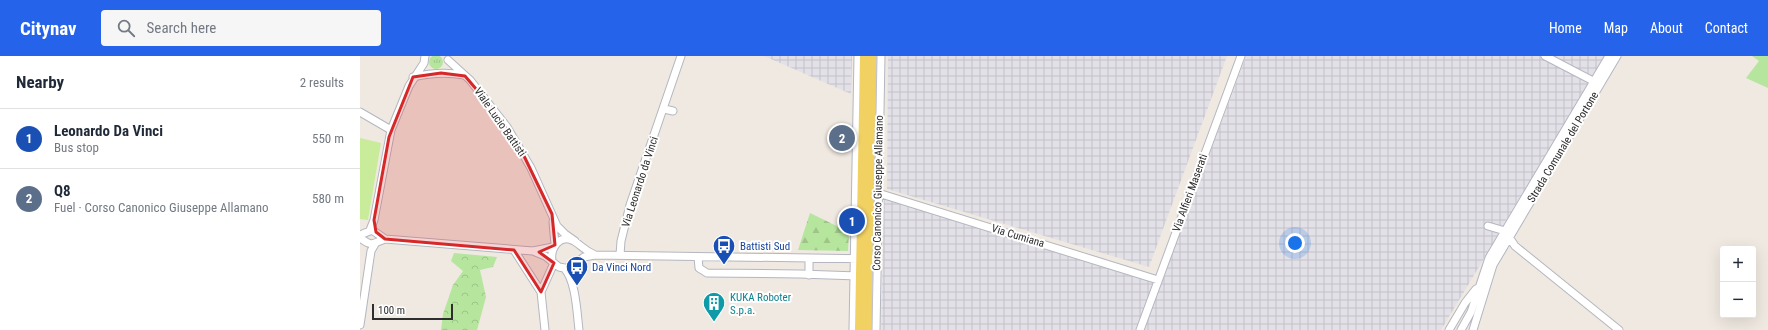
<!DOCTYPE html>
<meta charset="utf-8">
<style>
:root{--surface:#fff;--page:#f6f6f7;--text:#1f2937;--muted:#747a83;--line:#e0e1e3;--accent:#2563eb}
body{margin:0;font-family:"Roboto Condensed",sans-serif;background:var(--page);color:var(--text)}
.controls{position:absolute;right:12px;bottom:12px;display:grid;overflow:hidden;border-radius:4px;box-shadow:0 4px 16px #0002}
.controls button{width:36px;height:36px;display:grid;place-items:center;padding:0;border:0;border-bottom:1px solid var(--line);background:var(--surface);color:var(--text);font:20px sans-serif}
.scale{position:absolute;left:12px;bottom:10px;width:81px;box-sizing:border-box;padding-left:4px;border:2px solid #2e2e2e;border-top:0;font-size:11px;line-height:14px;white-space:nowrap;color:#2e2e2e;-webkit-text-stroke:3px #fff;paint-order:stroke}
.you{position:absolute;left:935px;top:187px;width:14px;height:14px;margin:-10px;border:3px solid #fff;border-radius:50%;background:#1a73e8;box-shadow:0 0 0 6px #1a73e833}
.badge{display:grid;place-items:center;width:26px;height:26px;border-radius:50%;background:var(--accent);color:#fff;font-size:13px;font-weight:700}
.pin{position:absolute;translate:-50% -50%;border:2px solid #fff;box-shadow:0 1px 4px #0006}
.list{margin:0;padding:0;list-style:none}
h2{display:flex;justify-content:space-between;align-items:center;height:52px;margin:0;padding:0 16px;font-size:17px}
h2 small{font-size:13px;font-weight:400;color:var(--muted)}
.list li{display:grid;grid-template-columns:26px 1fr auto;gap:12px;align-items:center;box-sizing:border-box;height:60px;padding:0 16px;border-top:1px solid var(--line)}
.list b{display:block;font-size:15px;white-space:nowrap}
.list p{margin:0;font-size:13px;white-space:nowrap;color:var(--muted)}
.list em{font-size:13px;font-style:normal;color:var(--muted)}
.icon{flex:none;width:22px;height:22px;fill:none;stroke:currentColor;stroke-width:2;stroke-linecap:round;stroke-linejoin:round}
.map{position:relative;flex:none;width:1408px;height:274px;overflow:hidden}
header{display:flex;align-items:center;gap:24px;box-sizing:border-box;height:56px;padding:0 20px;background:var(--accent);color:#fff}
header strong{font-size:19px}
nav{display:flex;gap:22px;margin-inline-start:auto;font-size:14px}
.search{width:280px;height:36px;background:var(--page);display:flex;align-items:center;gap:10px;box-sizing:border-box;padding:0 14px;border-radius:4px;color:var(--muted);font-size:15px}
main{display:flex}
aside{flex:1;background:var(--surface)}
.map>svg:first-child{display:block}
.industrial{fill:url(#industrial-grid)}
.grass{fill:url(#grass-tufts)}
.forest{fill:url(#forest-firs)}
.park{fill:url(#park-crowns)}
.garden{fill:#b6e59e}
.pitch{fill:#c9ec9a}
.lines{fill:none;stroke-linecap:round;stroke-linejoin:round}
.minor-casing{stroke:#b4b7c1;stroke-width:9}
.major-casing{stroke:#c9c9c9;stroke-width:10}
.minor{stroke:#fff;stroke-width:7}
.major{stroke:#f2d163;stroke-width:8}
.marked{fill:#d62828;fill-opacity:0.2;stroke:#d62828;stroke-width:3;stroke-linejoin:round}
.labels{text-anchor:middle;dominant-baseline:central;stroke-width:4;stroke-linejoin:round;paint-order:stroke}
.street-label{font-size:11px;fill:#2e2e2e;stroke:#fff}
.transit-label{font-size:11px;fill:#164399;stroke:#fff;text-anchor:start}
.culture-label{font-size:11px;fill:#0d838f;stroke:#fff;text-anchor:start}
</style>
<header>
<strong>Citynav</strong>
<div class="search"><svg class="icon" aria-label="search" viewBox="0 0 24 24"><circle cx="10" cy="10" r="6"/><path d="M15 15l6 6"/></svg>Search here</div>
<nav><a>Home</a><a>Map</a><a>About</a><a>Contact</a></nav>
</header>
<main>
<aside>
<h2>Nearby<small>2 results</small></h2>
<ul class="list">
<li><span class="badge" style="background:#1a4fb4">1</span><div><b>Leonardo Da Vinci</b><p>Bus stop</p></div><em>550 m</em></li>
<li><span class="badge" style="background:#5c6f8a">2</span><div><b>Q8</b><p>Fuel · Corso Canonico Giuseppe Allamano</p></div><em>580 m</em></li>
</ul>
</aside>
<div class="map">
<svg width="1408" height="274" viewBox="0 0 1408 274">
<defs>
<pattern id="industrial-grid" width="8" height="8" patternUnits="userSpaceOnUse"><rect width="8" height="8" fill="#e3e1e8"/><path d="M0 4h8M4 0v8" fill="none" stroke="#c3c1c7"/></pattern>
<pattern id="grass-tufts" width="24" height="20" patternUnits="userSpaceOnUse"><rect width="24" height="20" fill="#b6e59e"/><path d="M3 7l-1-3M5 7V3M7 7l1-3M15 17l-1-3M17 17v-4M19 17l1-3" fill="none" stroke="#9dc588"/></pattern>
<pattern id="forest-firs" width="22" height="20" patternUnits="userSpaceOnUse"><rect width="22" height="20" fill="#b6e59e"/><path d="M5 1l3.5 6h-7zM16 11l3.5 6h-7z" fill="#9dc588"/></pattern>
<pattern id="park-crowns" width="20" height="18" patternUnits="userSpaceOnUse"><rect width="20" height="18" fill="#b6e59e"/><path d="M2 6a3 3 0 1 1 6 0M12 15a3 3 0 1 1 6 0" fill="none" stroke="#9dc588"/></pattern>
</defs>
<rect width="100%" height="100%" fill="#efe9e1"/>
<path class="industrial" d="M404 0H492L491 38Z
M528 0H867L789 211 527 133Z
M886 0H1246L1081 274H521L524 143 801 228Z"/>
<path class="grass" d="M69 6a7 7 0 1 1 14 0a7 7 0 1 1-14 0Z"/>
<path class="forest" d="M450 157 489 176 488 195 438 194Z"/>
<path class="park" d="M94 197 137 201 133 211 120 214 126 241 117 274H81L83 258 93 229 103 215 91 205Z"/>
<path class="garden" d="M1392 0H1408V32L1386 22 1399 5Z"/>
<path class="pitch" d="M0 82 21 87 8 164 0 163Z"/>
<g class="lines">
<g class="minor-casing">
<path id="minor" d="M1185 0 1237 27
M88 4 110 24 147 71 171 112 197 170 205 178 215 185
M53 21C70 17 87 16 104 19
M304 53 313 55
M0 56 31 74
M518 137 798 224
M193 166 195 189
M1128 170 1145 175 1155 190 1259 274
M10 174 14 164 31 74 49 30 64 7 65 0
M0 179 12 174 25 183
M0 182C13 191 11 188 25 183L173 195 193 191
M154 194 181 236
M173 195 185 200 199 211 204 212H210L224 201 235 199 517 203
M260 199 261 185 270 149 321 0
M338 201 339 212 347 217 440 218 498 220
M449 202V219
M192 205C190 192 200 177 214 185 222 190 224 194 235 199
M204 212C216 224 217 258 219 274
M0 269 11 195 15 188
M185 274 181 236 194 207
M493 274 498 0
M516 274 521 0
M780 274 881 0
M1089 274 1105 247 1116 233
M1101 274 1111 256 1129 202 1249 0
M1113 274 1133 209 1257 0"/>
</g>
<g class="major-casing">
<path id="major" d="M499 274 504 0
M507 274 512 0"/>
</g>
<use href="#minor" class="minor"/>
<use href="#major" class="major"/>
</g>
<path class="marked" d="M81 17 105 20 134 54 164 100 192 158 195 189 179 196 194 207 181 236 154 194 25 183 16 176 14 164 29 81 53 21Z"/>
<defs>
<g id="bus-pin" transform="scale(1.15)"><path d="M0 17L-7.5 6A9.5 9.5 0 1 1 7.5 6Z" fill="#1a4fb4" stroke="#fff"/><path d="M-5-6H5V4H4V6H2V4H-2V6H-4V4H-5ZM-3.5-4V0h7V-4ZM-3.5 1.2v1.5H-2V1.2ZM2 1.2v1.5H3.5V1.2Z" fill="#fff"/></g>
<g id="building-pin" transform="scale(1.15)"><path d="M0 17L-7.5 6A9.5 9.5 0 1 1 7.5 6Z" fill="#0f9aa8" stroke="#fff"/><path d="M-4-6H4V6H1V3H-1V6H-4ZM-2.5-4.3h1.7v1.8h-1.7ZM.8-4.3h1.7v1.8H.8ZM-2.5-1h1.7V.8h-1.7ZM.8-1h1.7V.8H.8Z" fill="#fff"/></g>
</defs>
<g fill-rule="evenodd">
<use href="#bus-pin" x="364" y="190"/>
<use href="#bus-pin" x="217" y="211"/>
<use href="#building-pin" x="354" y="247"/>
</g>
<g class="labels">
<g class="street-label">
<text transform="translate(140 66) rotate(55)">Viale Lucio Battisti</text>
<text transform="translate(1203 91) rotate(-59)">Strada Comunale del Portone</text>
<text transform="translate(280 126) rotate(-72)">Via Leonardo da Vinci</text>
<text transform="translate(518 137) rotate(-89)">Corso Canonico Giuseppe Allamano</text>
<text transform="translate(830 137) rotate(-70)">Via Alfieri Maserati</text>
<text transform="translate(658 180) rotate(17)">Via Cumiana</text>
</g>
<g class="transit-label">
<text x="380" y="190">Battisti Sud</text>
<text x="232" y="211">Da Vinci Nord</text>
</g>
<g class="culture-label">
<text x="370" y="241">KUKA Roboter<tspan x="370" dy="13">S.p.a.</tspan></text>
</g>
</g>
</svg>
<div class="controls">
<button>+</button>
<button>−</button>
</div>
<div class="scale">100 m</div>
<div class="you"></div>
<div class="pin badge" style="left:492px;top:165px;background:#1a4fb4">1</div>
<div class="pin badge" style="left:482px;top:82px;background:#5c6f8a">2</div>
</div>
</main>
